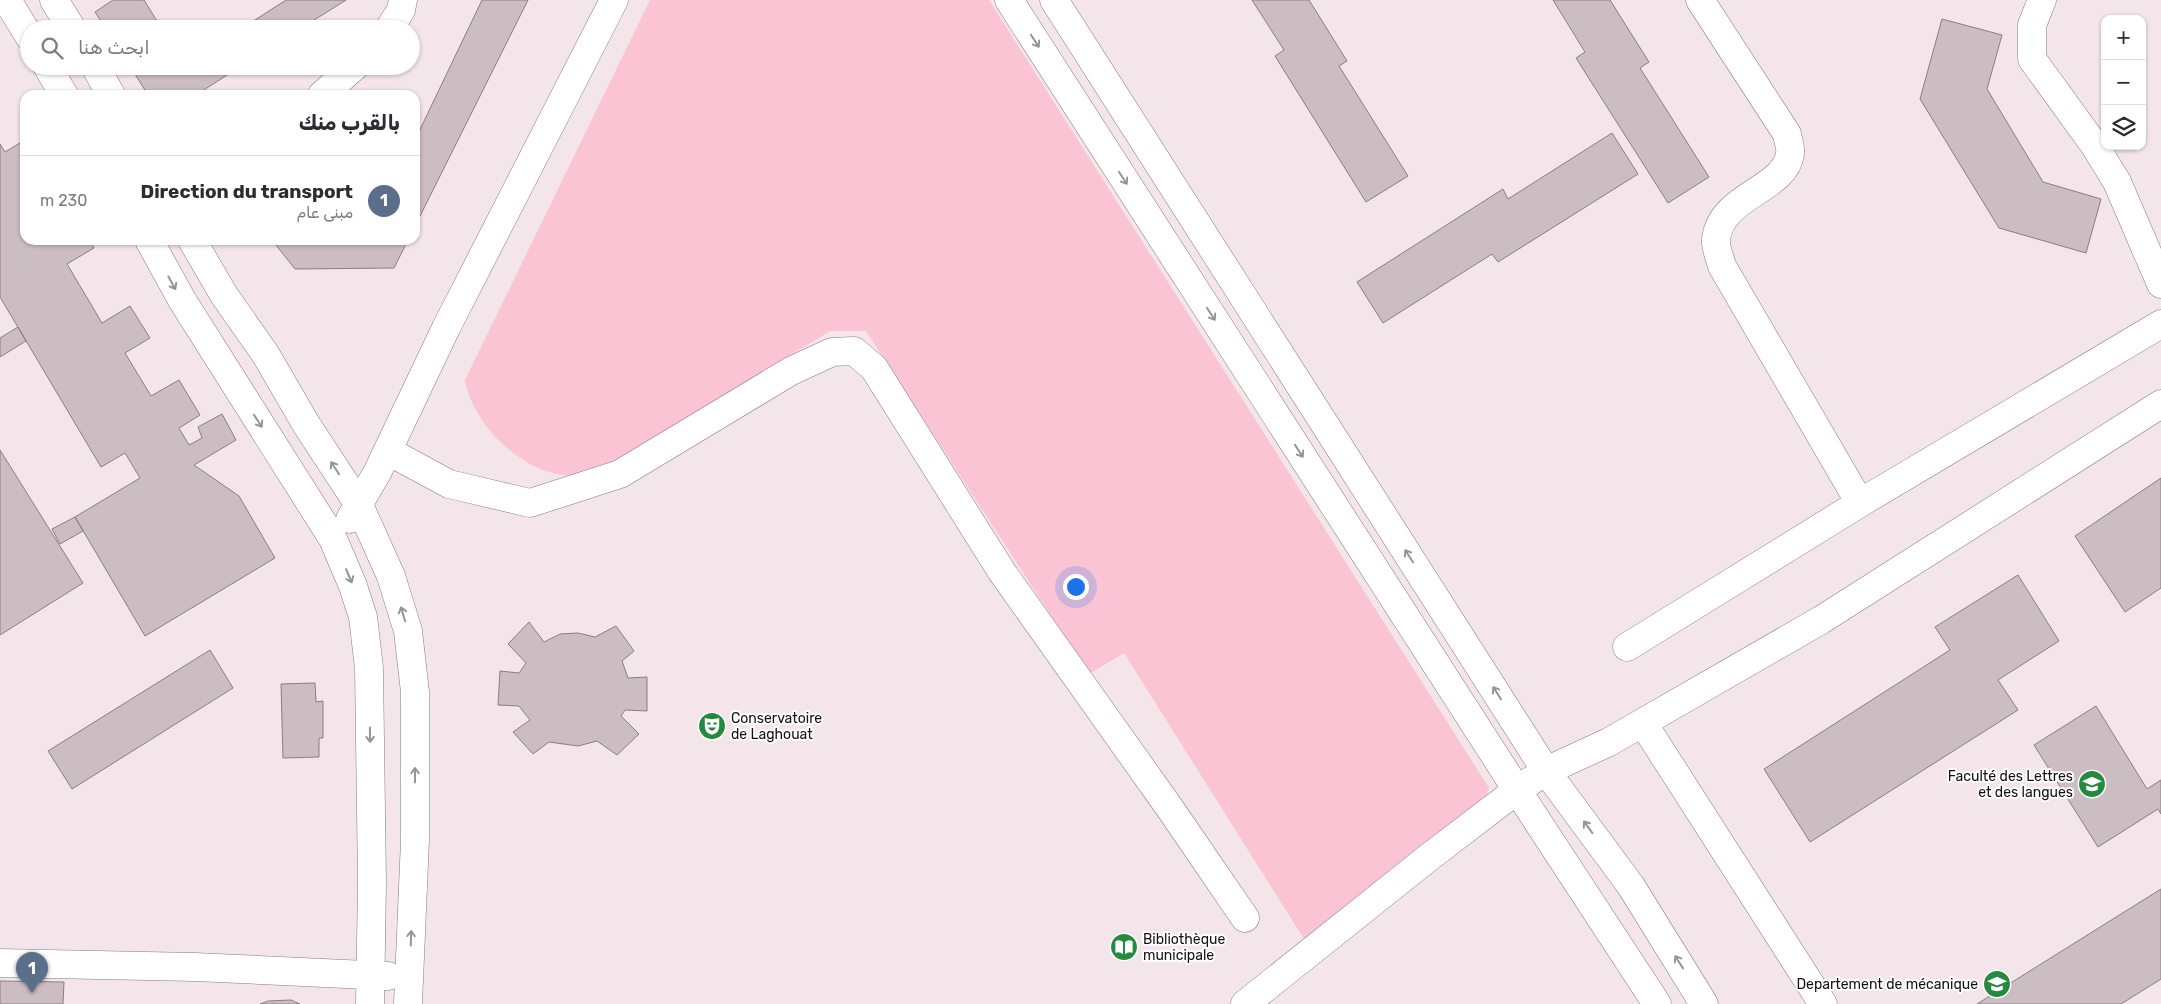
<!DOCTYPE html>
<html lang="ar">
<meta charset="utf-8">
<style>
:root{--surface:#fff;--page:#f2f2f3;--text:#2b2b33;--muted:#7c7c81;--line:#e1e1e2;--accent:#ea580c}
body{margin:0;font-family:Rubik,"Noto Sans Arabic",sans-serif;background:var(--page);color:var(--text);direction:rtl}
.controls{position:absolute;right:15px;top:15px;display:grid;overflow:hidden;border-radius:10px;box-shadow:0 1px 4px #0004}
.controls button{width:45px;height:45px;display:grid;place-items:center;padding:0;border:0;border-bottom:1px solid var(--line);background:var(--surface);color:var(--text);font:25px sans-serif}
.you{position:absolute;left:1075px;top:586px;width:18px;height:18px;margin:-12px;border:4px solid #fff;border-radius:50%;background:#1a73e8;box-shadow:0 0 0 8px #1a73e833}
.badge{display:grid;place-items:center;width:32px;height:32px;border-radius:50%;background:var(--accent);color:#fff;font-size:16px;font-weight:700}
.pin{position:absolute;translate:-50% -41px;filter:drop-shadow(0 1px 2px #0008)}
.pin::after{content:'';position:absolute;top:26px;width:18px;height:15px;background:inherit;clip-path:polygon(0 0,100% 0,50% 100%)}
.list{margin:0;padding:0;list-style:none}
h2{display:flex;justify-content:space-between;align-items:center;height:65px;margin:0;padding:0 20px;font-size:21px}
h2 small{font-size:16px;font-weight:400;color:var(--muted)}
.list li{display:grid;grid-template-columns:32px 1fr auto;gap:15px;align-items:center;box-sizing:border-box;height:90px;padding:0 20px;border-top:1px solid var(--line)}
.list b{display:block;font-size:19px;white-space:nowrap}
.list p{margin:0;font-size:16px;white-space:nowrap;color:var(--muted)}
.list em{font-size:16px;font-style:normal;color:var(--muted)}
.icon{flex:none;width:28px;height:28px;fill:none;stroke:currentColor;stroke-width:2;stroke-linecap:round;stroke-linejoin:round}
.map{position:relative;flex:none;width:2161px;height:1004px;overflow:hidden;direction:ltr}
.search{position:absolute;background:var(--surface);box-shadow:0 1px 4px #0004;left:20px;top:20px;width:400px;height:55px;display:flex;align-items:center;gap:12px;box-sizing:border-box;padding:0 18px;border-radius:28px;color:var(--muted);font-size:19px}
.panel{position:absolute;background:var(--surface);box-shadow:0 1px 4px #0004;left:20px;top:90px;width:400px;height:155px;border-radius:15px;direction:rtl}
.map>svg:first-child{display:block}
.green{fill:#fac4d5}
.building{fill:#cbbdc1;stroke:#8b7e82}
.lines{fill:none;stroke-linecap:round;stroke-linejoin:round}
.minor-casing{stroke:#887b7f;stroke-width:29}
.major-casing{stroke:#887b7f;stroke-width:29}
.minor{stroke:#fff;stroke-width:28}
.major{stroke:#fff;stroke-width:28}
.oneway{stroke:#969495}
.labels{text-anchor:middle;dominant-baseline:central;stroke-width:4;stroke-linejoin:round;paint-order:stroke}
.poi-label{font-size:14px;fill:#161113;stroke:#fff;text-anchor:start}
</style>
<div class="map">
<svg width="2161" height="1004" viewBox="0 0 2161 1004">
<rect width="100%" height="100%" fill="#f3e5e9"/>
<path class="green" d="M650 0H989L1489 788 1483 805 1304 939 1124 653 1089 674 866 331H830L589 480C572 476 551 474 536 467 503 452 471 415 465 380Z"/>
<path class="building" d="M113 0H144L162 29H106L95 12Z
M286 0H346L300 29H241Z
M482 0H528L415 226V140Z
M1252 0H1309L1347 61 1339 66 1408 176 1366 202 1275 56 1284 50Z
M1553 0H1610L1649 62 1640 68 1709 177 1668 203 1576 58 1585 52Z
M1942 19 2002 35 1987 89 2043 182 2101 199 2086 253 1999 228 1920 99Z
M130 66H241L196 95H148Z
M1612 133 1638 174 1498 262 1492 254 1383 323 1357 282 1503 189 1508 199Z
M25 140V240H90L94 248 67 264 102 323 130 306 150 338 125 353 151 396 179 380 200 415 179 428 189 445 202 438 198 427 222 414 236 440 194 465 239 496 275 558 145 636 75 517 140 478 125 453 101 467 0 297V144L5 152Z
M272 240H408L394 268 295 269Z
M18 327 26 341 0 357V338Z
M0 450 83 583 0 635Z
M2161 478V588L2125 612 2075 536Z
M75 517 83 531 60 544 52 529Z
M2018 575 2059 641 1998 680 2018 710 1810 842 1764 769 1950 650 1935 627Z
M529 622 544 642 560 634 578 633 595 637 616 626 634 651 622 661 628 678 647 677V711L625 710 621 716 639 734 617 755 597 741 578 746 549 742 533 754 513 732 530 720 519 706 498 705 500 671 519 673 526 663 508 644Z
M210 650 233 688 72 789 48 751Z
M315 683 316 702 323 701V738H319V757L283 758 281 684Z
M2096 706 2147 789 2161 780V814L2158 809 2098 847 2034 745Z
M2161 889V979L2121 1004H1977Z
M0 981 64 982 63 1004H0Z
M291 1000 300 1004H260L268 1001Z"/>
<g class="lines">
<g class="minor-casing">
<path id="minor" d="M7 0 29 36
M54 0 72 29
M1700 0 1787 134C1788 140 1791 148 1790 154 1785 190 1721 195 1716 239 1715 247 1720 258 1722 266L1860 503
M2042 0 2032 25V59L2095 146 2117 182 2161 284
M389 29 401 10 403 0
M47 66 64 95
M95 66 111 95
M322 95 355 66
M149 240 182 300 333 539 353 586 363 617 369 668 372 882 370 1004
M192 240 224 295 266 355 306 424 359 505 391 576 408 631 415 692V840L408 1004
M388 451 449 484 530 503 620 474 791 371 832 352 854 351 874 368 1002 572 1169 807 1245 918
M350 519 377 473 446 328 614 0
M1627 647 1860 503 2161 324
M1643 723 1823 1004
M0 963 195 967 388 976
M1245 1004 1428 858 1517 790 1546 771 1609 742 1821 620 2161 404"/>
</g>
<g class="major-casing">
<path id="major" d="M1009 0 1517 790 1657 1004
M1054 0 1546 771 1631 886 1704 1004"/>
</g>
<use href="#minor" class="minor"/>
<use href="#major" class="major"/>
</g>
<defs><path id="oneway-shaft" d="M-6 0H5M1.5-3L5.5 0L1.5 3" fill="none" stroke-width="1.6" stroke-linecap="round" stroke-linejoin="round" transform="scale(1.25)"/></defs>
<g class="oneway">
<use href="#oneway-shaft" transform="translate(1035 41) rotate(57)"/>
<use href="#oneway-shaft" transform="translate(1123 178) rotate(57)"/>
<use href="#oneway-shaft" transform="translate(172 283) rotate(61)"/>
<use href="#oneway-shaft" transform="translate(1211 314) rotate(57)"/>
<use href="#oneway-shaft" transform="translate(258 421) rotate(57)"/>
<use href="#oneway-shaft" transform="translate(1299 451) rotate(57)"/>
<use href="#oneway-shaft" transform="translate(335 468) rotate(-123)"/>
<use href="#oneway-shaft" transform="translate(1409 556) rotate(-123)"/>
<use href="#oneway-shaft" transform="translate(349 576) rotate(67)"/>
<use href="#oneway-shaft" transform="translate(403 614) rotate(-107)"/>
<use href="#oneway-shaft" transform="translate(1497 693) rotate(-123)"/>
<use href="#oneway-shaft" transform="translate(370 735) rotate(89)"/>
<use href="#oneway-shaft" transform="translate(415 775) rotate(-90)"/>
<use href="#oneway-shaft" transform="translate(1588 827) rotate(-126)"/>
<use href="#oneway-shaft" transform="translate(411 938) rotate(-88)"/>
<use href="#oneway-shaft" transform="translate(1679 962) rotate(-122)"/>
</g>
<defs>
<g id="theatre-disc" transform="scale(1.4375)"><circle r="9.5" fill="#258a3e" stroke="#fff"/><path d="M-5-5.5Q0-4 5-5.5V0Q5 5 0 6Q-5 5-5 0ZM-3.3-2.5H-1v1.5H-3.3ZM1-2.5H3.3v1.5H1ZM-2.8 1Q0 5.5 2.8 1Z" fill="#fff"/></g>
<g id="university-disc" transform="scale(1.4375)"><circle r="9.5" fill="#258a3e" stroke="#fff"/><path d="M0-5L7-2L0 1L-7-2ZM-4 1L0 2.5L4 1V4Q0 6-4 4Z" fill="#fff"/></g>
<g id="library-disc" transform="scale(1.4375)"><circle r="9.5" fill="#258a3e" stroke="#fff"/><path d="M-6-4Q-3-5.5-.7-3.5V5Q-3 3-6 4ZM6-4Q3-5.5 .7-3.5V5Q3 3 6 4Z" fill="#fff"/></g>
</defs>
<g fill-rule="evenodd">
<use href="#theatre-disc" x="712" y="726"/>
<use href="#university-disc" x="2092" y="784"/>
<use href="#library-disc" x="1124" y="947"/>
<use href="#university-disc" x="1997" y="984"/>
</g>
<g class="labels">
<g class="poi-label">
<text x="731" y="718">Conservatoire<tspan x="731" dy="16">de Laghouat</tspan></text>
<text x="2073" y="776" text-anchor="end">Faculté des Lettres<tspan x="2073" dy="16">et des langues</tspan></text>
<text x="1143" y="939">Bibliothèque<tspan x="1143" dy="16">municipale</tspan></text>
<text x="1978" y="984" text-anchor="end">Departement de mécanique</text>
</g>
</g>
</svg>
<div class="controls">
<button>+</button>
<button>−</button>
<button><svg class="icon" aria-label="layers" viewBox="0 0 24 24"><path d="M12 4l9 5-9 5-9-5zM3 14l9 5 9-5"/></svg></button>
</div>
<div class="you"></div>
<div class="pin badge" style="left:32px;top:993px;background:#5c6f8a">1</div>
<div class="search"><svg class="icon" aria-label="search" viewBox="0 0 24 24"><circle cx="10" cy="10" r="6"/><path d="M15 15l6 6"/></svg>ابحث هنا</div>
<section class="panel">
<h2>بالقرب منك<small></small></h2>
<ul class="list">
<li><span class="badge" style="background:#5c6f8a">1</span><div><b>Direction du transport</b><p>مبنى عام</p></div><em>230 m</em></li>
</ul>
</section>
</div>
